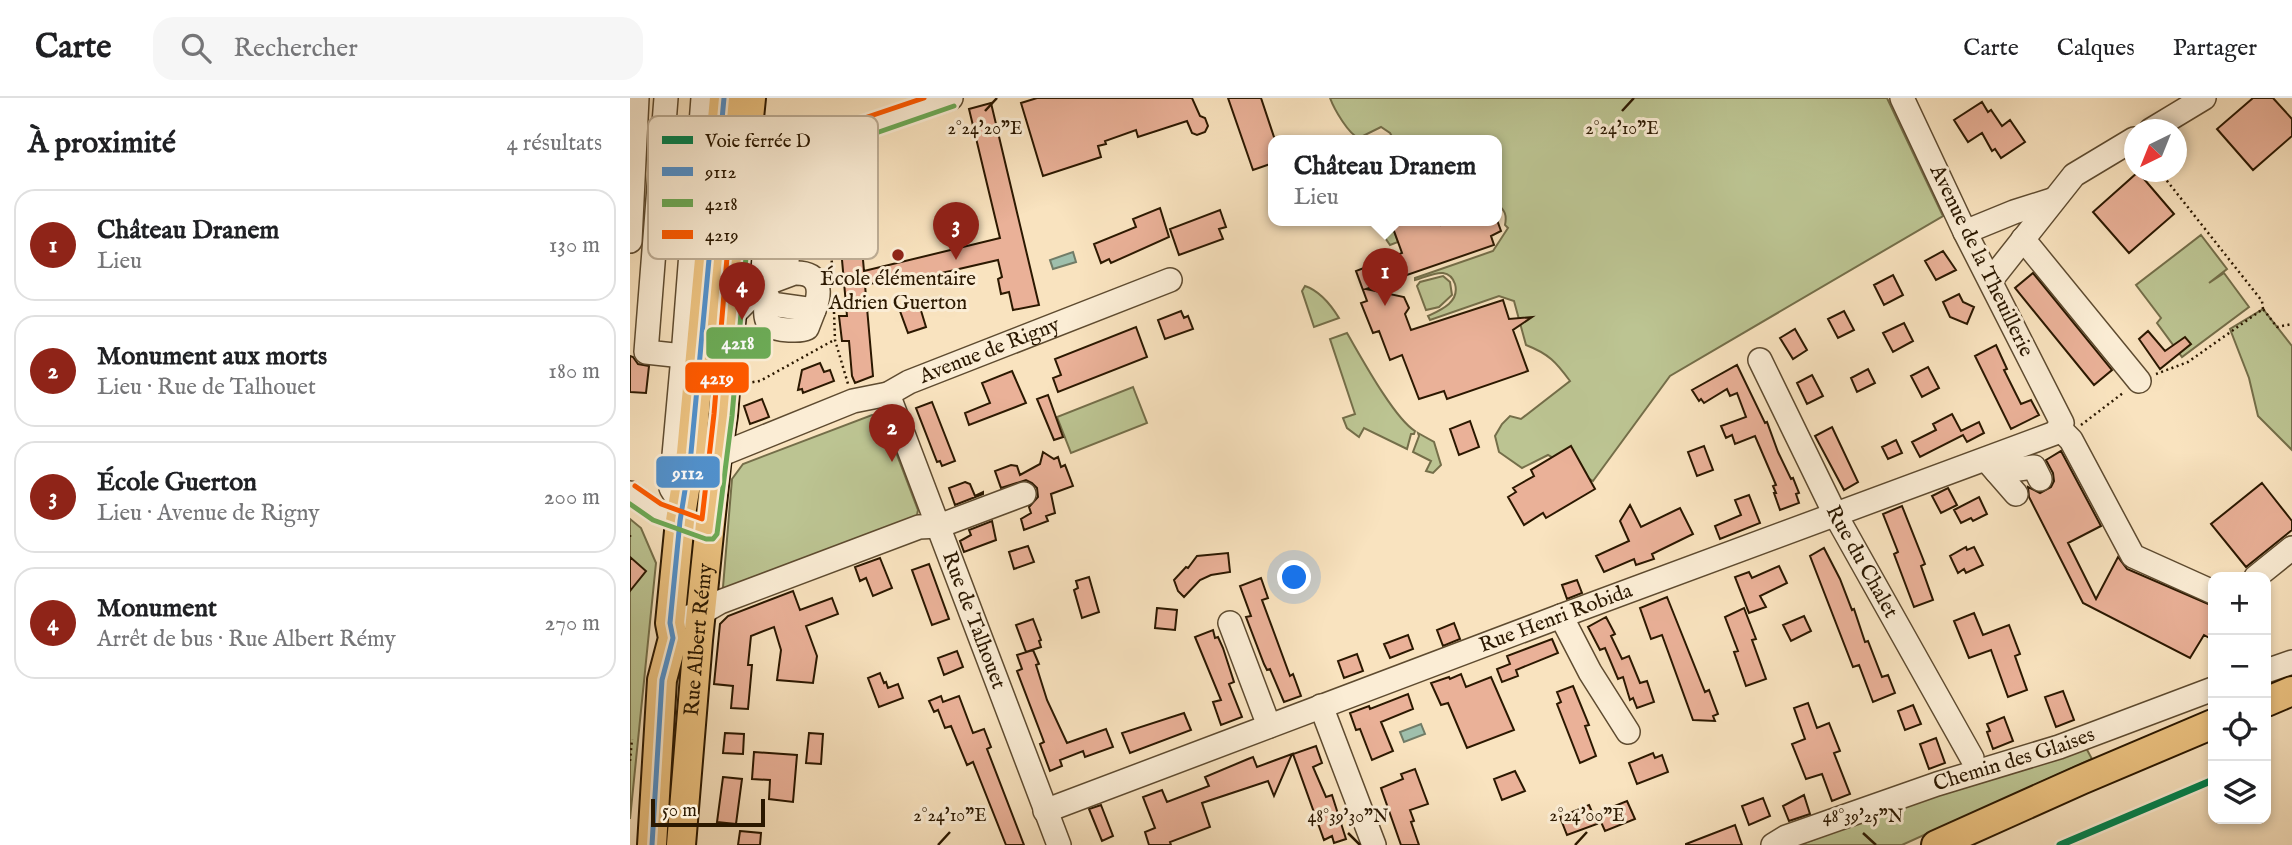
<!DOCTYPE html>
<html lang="fr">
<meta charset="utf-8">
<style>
:root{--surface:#fff;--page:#f6f6f6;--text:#202124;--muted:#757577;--line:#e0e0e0;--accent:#8f2418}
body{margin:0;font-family:"IM FELL English",serif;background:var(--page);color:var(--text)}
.controls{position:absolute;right:21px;bottom:21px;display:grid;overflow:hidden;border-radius:14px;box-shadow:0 4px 10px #0003}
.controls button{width:63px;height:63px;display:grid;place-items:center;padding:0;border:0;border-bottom:2px solid var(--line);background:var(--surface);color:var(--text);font:35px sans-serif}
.compass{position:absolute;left:1494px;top:21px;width:63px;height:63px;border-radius:50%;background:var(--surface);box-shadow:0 4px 10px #0003;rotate:223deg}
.scale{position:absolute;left:21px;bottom:18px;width:114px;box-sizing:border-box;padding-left:7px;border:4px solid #2b1800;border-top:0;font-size:19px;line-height:24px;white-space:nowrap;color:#2b1800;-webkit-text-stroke:5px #fbedd5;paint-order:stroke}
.you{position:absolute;left:665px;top:480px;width:24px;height:24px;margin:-18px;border:5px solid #fff;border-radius:50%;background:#1a73e8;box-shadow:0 0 0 10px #1a73e833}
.badge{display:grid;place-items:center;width:46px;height:46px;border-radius:50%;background:var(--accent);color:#fff;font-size:23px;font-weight:700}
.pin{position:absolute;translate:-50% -58px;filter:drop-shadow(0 2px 4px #0008)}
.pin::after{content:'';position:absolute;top:37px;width:24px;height:21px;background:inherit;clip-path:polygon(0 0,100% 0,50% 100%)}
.popup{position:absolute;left:638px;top:37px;width:234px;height:91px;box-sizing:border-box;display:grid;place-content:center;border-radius:14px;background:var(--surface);filter:drop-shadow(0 2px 5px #0005);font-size:23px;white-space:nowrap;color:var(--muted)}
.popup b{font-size:26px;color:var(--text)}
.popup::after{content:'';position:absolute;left:50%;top:100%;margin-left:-14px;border:14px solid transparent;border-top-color:var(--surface)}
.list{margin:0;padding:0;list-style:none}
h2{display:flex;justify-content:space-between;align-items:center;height:91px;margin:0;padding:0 28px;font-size:30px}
h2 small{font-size:23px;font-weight:400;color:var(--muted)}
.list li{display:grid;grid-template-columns:46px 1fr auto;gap:21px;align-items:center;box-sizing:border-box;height:112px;margin:0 14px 14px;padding:0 14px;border:2px solid var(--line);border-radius:21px}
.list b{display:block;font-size:26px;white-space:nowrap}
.list p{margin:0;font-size:23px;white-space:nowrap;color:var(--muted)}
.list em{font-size:23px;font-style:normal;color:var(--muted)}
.icon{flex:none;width:38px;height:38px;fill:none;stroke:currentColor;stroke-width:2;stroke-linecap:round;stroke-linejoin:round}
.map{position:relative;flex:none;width:1662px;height:747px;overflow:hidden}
header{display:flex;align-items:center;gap:42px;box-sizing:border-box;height:98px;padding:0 35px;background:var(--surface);border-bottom:2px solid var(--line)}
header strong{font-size:33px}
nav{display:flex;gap:38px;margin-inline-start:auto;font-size:24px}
.search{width:490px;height:63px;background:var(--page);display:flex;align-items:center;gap:18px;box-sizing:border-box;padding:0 24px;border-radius:21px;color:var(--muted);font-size:26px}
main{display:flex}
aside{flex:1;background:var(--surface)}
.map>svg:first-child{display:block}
.green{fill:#bcc492;stroke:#746e49;stroke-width:2}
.water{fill:#9fbfac;stroke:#717c67;stroke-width:2}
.building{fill:#eab198;stroke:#2b1800;stroke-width:2}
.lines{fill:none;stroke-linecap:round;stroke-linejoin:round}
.minor-casing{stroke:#5e4b30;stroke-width:26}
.major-casing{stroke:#2b1800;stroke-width:32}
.path{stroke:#2b1800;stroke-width:2.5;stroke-dasharray:2 3.5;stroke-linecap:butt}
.minor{stroke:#fbedd5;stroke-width:23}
.major{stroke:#ecc280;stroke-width:28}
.bus-1-casing{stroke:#fbedd5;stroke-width:10}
.bus-2-casing{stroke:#fbedd5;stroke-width:10}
.bus-3-casing{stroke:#fbedd5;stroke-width:10}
.bus-1{stroke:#5191cd;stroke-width:5}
.bus-2{stroke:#6cab56;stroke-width:5}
.bus-3{stroke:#ff5a00;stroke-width:5}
.rail-1-casing{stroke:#fbedd5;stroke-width:12}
.rail-1{stroke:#00824e;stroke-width:7}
.ticks{fill:none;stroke:#2b1800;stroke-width:2.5}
.poi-dot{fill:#8f2418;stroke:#fbedd5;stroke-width:2.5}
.labels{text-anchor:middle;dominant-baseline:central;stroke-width:6;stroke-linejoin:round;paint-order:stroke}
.street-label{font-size:21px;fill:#2b1800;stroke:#fbedd5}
.poi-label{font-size:21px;fill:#2b1800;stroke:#fbedd5}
.key{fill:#fbedd5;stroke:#bdad95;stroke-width:2}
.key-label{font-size:19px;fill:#2b1800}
.ticks-label{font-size:18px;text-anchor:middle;fill:#2b1800;stroke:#fbedd5;stroke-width:6;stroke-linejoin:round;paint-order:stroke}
.line-badge{stroke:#fbedd5;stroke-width:2.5}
.badge-label{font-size:19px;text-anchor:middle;font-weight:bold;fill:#fff}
</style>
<header>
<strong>Carte</strong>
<div class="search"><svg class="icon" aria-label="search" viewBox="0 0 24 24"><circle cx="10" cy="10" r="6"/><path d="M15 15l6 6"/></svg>Rechercher</div>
<nav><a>Carte</a><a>Calques</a><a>Partager</a></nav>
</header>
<main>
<aside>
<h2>À proximité<small>4 résultats</small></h2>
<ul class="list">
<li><span class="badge">1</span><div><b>Château Dranem</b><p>Lieu</p></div><em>130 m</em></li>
<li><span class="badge">2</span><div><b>Monument aux morts</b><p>Lieu · Rue de Talhouet</p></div><em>180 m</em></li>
<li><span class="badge">3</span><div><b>École Guerton</b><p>Lieu · Avenue de Rigny</p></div><em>200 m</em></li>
<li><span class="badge">4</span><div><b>Monument</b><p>Arrêt de bus · Rue Albert Rémy</p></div><em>270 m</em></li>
</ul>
</aside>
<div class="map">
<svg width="1662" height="747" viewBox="0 0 1662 747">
<rect width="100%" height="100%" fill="#f9e3bf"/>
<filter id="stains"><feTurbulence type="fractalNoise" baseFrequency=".00286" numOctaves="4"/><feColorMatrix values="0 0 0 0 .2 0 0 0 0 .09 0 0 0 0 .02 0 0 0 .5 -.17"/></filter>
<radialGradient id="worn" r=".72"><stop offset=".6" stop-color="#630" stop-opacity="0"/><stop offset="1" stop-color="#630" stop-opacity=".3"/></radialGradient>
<path class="green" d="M700 0H1257L1313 118 1040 278 963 383 918 357 892 370 869 354 865 338 872 326 880 318 891 321 940 283C926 264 919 256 896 247L884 203 869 198 800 222 798 218C811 212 830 204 825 186 823 180 820 176 813 175 804 174 794 180 785 182V180L863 153 878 130 875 127C877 117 875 112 867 106V42H764L760 35 751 29 729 40C719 37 704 11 700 0Z
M743 122H760L768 144 760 147Z
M1571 137 1597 171 1579 185 1594 175 1619 209 1552 259 1527 225 1531 220 1506 187Z
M813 178 820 184 822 197 809 209 796 212 787 188 790 184Z
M675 188C690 193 701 207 709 220L684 229 672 193Z
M1633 211 1662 248V352L1628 318 1619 280 1600 231Z
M717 235C731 259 764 320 785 333L784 336H781L777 351 734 330 729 339 717 330 713 320 725 316 700 241Z
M503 289 517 325 441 355 427 319Z
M242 317 253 320 288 412 286 422 100 494 93 489 102 381 113 366Z
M788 335 804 344 811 367 803 375 796 373 801 363 783 354 789 338Z
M0 421 11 430 26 465 0 721Z
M1455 648 1462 661 1272 747H1169L1339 684Z"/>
<path class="water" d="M443 154 446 164 423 171 420 162Z
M791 626 795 636 774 644 770 634Z"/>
<path class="building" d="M407 0H562L570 18 575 20 578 28 575 34 567 37 562 35 557 23 508 39 506 32 475 43 476 46 468 48 471 59 413 78 391 5Z
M598 0H631L645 42H643V65L623 72Z
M1623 0H1643L1662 21V38L1623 72 1587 31Z
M1352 4 1358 14 1361 12 1372 28 1380 22 1395 44 1371 60 1365 51 1362 53 1352 35 1338 44 1324 22Z
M361 5 409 207 383 212 379 194 371 196 368 181 372 179 368 162 264 186 263 181 235 187 243 278 225 285 222 278 219 243H212L209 218H217L209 128 173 125 170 118 165 113 144 105 131 96 132 86 203 92V55L223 49 234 173 370 140 339 11Z
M1508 74 1544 116 1499 155 1463 114Z
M530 110 539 139 481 165 479 161 471 165 464 146 506 129 503 121Z
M590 112 596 129 589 131 593 141 549 157 540 131Z
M760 122H809L811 127 825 122H867L871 133 861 138 864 147 736 191 774 199 779 210 775 216 781 232 873 202 879 221 902 219 883 232 898 273 817 301 814 293 789 301 772 257 760 262 749 233 743 235 731 205 737 203 726 173 772 155Z
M1313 153 1326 172 1306 182 1295 163Z
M1403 175 1482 272 1464 287 1385 190Z
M1263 177 1273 197 1254 207 1244 187Z
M1329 196 1333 204 1344 209 1337 226 1320 219 1313 204Z
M289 206 296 229 278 235 270 213Z
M551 213 554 220 558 218 563 231 535 241 528 222Z
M1214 213 1224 232 1208 240 1198 221Z
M1274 225 1283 243 1263 254 1253 235Z
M506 229 517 259 428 294 423 280 431 277 425 261Z
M1165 231 1177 252 1163 261 1150 240Z
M1518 233 1535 253 1555 239 1561 246 1530 271 1509 241Z
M1366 247 1377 271 1374 272 1391 306 1401 302 1409 317 1381 331 1345 258Z
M0 258 3 259 8 266 19 268 16 295 0 294Z
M190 265 194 274 200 272 204 283 173 295 172 291 168 292 172 272Z
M1107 267 1135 325 1137 324 1148 354 1161 381 1163 380 1169 395 1166 396 1169 405 1150 412 1144 395H1146L1143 388 1146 387 1125 338 1105 346 1102 337 1096 340 1091 328 1116 319 1107 295 1100 298 1097 291 1074 305 1071 301 1069 303 1062 292Z
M1298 269 1309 290 1292 299 1281 278Z
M1238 271 1245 285 1227 294 1221 280Z
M382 273 396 305 339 327 335 315 360 305 352 285Z
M1182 277 1193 298 1177 306 1167 285Z
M418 297 433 339 424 342 407 301Z
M132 301 139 319 120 326 114 308Z
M302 304 325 363 312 368 310 363 307 364 286 310Z
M1322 316 1331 333 1349 324 1354 335 1337 344 1333 337 1290 359 1282 344 1306 332 1303 326Z
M840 323 849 349 829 357 820 331Z
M1202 329 1228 384 1214 392 1185 338Z
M1266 342 1272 355 1258 361 1252 349Z
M941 348 965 391 916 420 913 415 894 427 878 399 886 394 883 390 904 378 901 372Z
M1074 348 1083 372 1067 378 1058 354Z
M1431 353 1471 428 1438 445 1466 501 1488 459 1497 471 1583 508V542L1574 537 1560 560 1453 505 1399 399 1398 389 1410 395 1421 389 1424 383 1423 375 1416 362Z
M413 354 424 361 428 359 431 369 435 367 443 388 421 396 425 415 416 418 418 423 394 432 391 421 401 415 399 409 408 399 407 390 402 385 396 382 371 390 365 373 381 367 387 368 390 377 410 366Z
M335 384 340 386 345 398 353 394V396L325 407 319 390Z
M1632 385 1662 423V432L1616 469 1581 426Z
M1318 390 1327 407 1311 415 1302 398Z
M1119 397 1130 425 1090 441 1085 428 1111 417 1105 402Z
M1349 399 1357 416 1343 423 1341 420 1331 425 1324 412Z
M1000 407 1011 429 1050 410 1063 436 1022 456 1024 461 1006 467 1004 461 974 474 966 458 999 443 990 423Z
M1272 408 1295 466 1291 468 1303 502 1284 509 1264 456 1268 454 1253 416Z
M362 423 366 442 334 454 330 443 341 437 339 432Z
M398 448 404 464 384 471 379 454Z
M1336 449 1337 452 1344 449 1353 467 1336 475 1334 471 1328 475 1320 458Z
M1194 450 1210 481 1222 512 1224 511 1235 544 1238 543 1252 579 1258 577 1265 595 1243 604 1229 567 1223 569 1180 458Z
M598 455 600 474 581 477 570 482 554 499 548 493 544 482 556 469 558 470 567 458Z
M0 459 16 473 0 493Z
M250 460 262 490 243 498 236 480 230 483 225 469Z
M299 466 319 521 302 527 282 472Z
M1149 468 1157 485 1130 498 1136 509 1119 515 1105 479 1119 474 1122 480Z
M459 479 469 514 452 520 444 492 448 490 446 483Z
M631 480 638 500 632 502 660 578 663 576 671 598 654 604 640 571 637 572 634 566 616 519 621 518 610 488Z
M947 482 952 495 937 501 932 487Z
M163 493 170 512 202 500 208 516 176 528 187 558 183 585 147 582 151 552 144 529 121 538 118 567H122L118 611 101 610 103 588 84 586 90 526 98 518Z
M1037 499 1075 594 1079 592 1088 616 1083 618 1085 623 1063 622 1032 537 1021 541 1010 510Z
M527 510 547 512 545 532 525 530Z
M1114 510 1126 541 1122 542 1136 581 1116 588 1104 554 1108 553 1095 519Z
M1344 515 1353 537 1379 527 1390 556 1385 558 1397 592 1378 599 1361 552 1339 560 1324 523Z
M1174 518 1181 533 1161 543 1153 527Z
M976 519 985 536 981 538 992 561 999 558 1010 585 1017 583 1024 604 1007 610 1003 600 1000 602 993 579 988 581 975 550 970 552 958 529Z
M403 521 411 542 409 543 411 549 396 554 386 527Z
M824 525 830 541 813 548 807 532Z
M583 532 585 540 588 539 593 550 604 584 599 586 612 619 591 627 583 604 591 602 565 539Z
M778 537 783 551 760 560 754 546Z
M922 541 928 555 886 572 888 578 872 584 867 571 880 566 877 558Z
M403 552 409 566 406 567 417 602 437 645 476 631 483 649 455 659 453 653 430 662 432 668 420 673 410 646 414 644 387 573 392 571 387 557Z
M327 553 333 569 314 577 308 560Z
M727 556 733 573 714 580 708 563Z
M250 575 254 585 256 584 258 590 268 586 273 600 249 609 238 580Z
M831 576 836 589 861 579 884 632 837 650 818 605 811 607 801 585 819 579 820 581Z
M943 588 959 627 955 628 966 658 950 665 927 606 931 604 927 594Z
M1433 593 1444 622 1426 629 1415 599Z
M778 596 783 611 751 624 763 653 742 662 730 631 726 632 720 615 739 608 740 611Z
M311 598 313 604 329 598 343 635 354 631 361 649 357 651 394 747H376L343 664 337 667 321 628 315 630 308 612 304 614 299 603Z
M1178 605 1187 630 1199 625 1210 653 1204 655 1220 696 1202 703 1192 676 1176 681 1162 646 1175 641 1164 610Z
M1283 607 1291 626 1275 632 1268 613Z
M554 615 561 632 500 655 492 635Z
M1374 619 1383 643 1363 651 1357 634 1360 633 1357 626Z
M95 635 114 636 113 656 93 655Z
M179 635 193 636 191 666 176 665Z
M1306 640 1315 665 1299 671 1290 646Z
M686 648 692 665 683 669 696 699 702 697 716 741 704 745 702 738 694 742 663 656Z
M124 654 167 657 163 704 139 701 140 682 122 681Z
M1023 655 1025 660 1032 657 1038 674 1007 686 999 665Z
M662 656 644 698 638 683 572 705 580 729 540 744 541 747H519L515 734 525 730 513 699 532 692 537 704 579 688 575 679 618 661 623 659 627 669Z
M785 671 798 706 780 712 784 723 781 724 789 747H771L751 690 773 681 771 676Z
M885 673 895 693 872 702 864 681Z
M93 679 112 681 106 726 87 724Z
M1174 697 1180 716 1159 723 1153 708Z
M1133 700 1140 718 1119 727 1112 708Z
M997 703 1005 721 975 733 967 715Z
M471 707 483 738 472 743 459 711Z
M959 707 967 726 937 737 930 719Z
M1105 727 1112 747H1056V746Z
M110 733 131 735 130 747H108Z"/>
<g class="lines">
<g class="minor-casing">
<g id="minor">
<path d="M36 0 16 254 53 258 73 0"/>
<path d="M1521 32 1574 0"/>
<path d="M100 49 189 45 321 0"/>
<path d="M137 117 159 126 157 164 137 183"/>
<path d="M1335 134 1384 114 1422 102"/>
<path d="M1393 141 1509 283"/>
<path d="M0 143 7 0"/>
<path d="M164 175C190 174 192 192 184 212L141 206 132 187Z"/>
<path d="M1361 182 1444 77 1504 41"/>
<path d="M136 200C135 222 134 231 159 232 166 232 171 233 177 230L184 212"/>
<path d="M102 218 132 187 137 117 111 100"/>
<path id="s1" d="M1130 262 1205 416 1342 660"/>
<path id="s2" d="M258 296 429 747"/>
<path d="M1429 330 1441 342 1503 458 1583 494"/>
<path id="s3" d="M74 357 87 358 223 303 258 296 279 284 540 182"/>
<path d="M1359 365 1386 396"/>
<path d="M1367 374 1404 369 1410 381"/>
<path d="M0 395 27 414 79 433"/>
<path d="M52 408 41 390 53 258"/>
<path d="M1626 479 1662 450"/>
<path d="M931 518 960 574 998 634"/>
<path d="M59 519 71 515 90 504 289 429 309 428 394 396"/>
<path d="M600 525 639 628"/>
<path d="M1636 573 1662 564"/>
<path d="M691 608 744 747"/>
<path id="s4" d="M415 713 931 518 1425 335 1432 325 1335 134 1272 0"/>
<path id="s5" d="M1143 747 1156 739 1307 686 1429 649 1583 591"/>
</g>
</g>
<g class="major-casing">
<g id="major">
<path d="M1636 604 1662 593"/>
<path d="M22 747 32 582 43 540 40 525 50 423 61 355 94 0"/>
<path id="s6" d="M51 747 68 542 87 358 93 317 111 100 121 0"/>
<path d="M1306 747 1451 682 1583 626"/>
</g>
</g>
<path class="path" d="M192 64 203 176
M1530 74 1632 203 1633 211
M204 214 205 242 218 286
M1526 276 1558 264 1633 211 1647 229 1662 226
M117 285 130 283 204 242
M1451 327 1493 295
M0 437V439
M0 663 2 641"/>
<use href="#minor" class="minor"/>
<use href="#major" class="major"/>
<g class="bus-1-casing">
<path id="bus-1" d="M22 747 32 582 43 540 40 525 50 423 61 355 94 0"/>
</g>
<g class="bus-2-casing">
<path id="bus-2" d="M0 406 23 422 76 441H83L87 436 102 318 125 57 191 54 324 8"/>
</g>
<g class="bus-3-casing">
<path id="bus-3" d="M5 388 31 406 72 421 84 316 102 99 110 44 117 40 187 36 294 0"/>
</g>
<use href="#bus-1" class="bus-1"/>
<use href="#bus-2" class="bus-2"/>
<use href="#bus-3" class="bus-3"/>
<g class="rail-1-casing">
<path id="rail-1" d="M1430 747 1583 682"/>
</g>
<use href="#rail-1" class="rail-1"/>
</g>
<path class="ticks" d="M355 13 367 0M992 13 1004 0M718 735 730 747M1233 735 1246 747M308 747 320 734M945 747 957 734"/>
<circle class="poi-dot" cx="268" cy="157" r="7"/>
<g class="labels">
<g class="street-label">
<text transform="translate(1351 163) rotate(64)">Avenue de la Theuillerie</text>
<text stroke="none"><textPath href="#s3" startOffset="306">Avenue de Rigny</textPath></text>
<text stroke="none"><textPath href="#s1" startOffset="226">Rue du Chalet</textPath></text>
<text stroke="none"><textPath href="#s4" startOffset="546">Rue Henri Robida</textPath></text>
<text stroke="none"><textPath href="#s2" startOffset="242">Rue de Talhouet</textPath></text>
<text stroke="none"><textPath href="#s6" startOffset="206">Rue Albert Rémy</textPath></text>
<text stroke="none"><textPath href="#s5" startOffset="256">Chemin des Glaises</textPath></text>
</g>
<g class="poi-label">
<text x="268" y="181">École élémentaire<tspan x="268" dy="24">Adrien Guerton</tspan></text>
</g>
</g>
<rect x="18" y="18" width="230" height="143" rx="10" class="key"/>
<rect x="32" y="38" width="31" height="8" fill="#00824e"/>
<rect x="32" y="69" width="31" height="9" fill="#5191cd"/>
<rect x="32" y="101" width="31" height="8" fill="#6cab56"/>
<rect x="32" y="132" width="31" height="9" fill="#ff5a00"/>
<g class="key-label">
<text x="75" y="49">Voie ferrée D</text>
<text x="75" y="80">9112</text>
<text x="75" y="112">4218</text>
<text x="75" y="143">4219</text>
</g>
<g class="ticks-label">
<text x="355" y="36">2°24'20"E</text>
<text x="992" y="36">2°24'10"E</text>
<text x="320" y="723">2°24'10"E</text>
<text x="957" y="723">2°24'00"E</text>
<text x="718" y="724">48°39'30"N</text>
<text x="1233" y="724">48°39'25"N</text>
</g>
<g class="line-badge">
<rect x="75" y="228" width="67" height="34" rx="7" fill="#6cab56"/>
<rect x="54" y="263" width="66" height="33" rx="7" fill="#ff5a00"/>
<rect x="25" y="357" width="66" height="34" rx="7" fill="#5191cd"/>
</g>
<g class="badge-label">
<text x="108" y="251">4218</text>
<text x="87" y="286">4219</text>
<text x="58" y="381">9112</text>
</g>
<rect width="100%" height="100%" filter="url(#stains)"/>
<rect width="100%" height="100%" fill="url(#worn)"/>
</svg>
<div class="controls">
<button>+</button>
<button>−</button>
<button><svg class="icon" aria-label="locate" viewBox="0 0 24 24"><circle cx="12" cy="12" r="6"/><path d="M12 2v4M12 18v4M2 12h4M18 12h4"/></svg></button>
<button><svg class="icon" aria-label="layers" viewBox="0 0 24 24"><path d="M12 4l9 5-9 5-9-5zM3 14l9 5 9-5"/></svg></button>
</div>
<svg class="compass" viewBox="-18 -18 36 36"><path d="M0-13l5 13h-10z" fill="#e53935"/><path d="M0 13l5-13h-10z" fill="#757577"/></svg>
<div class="scale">50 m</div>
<div class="you"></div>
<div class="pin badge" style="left:755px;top:208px">1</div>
<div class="popup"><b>Château Dranem</b>Lieu</div>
<div class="pin badge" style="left:262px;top:364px">2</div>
<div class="pin badge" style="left:326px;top:162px">3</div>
<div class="pin badge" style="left:112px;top:222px">4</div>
</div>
</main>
